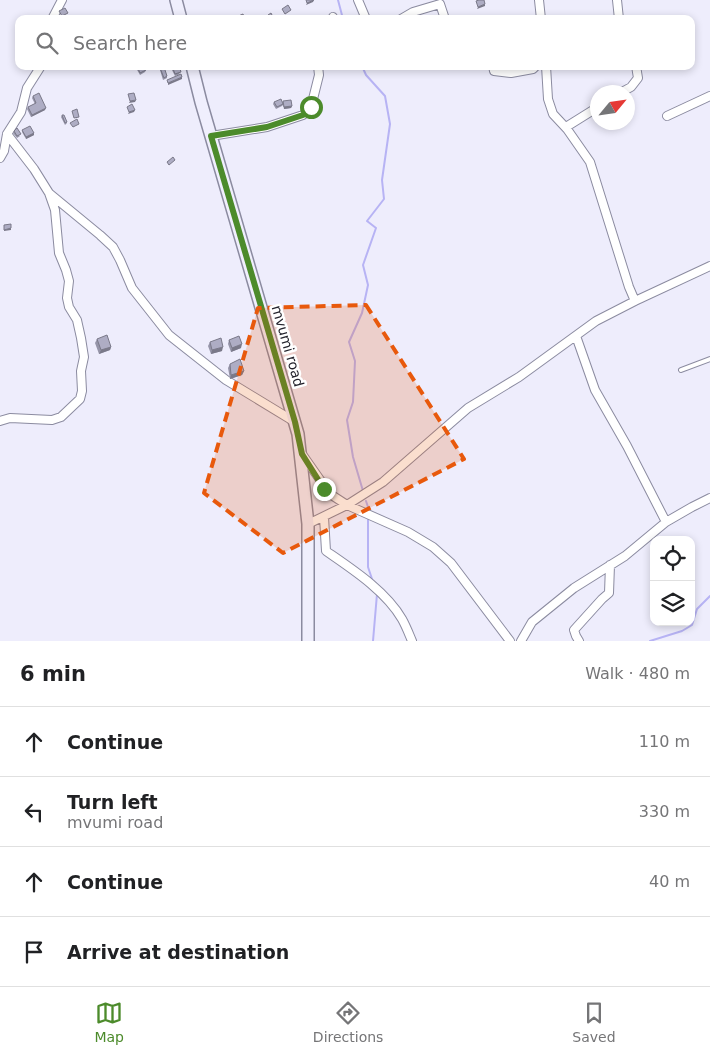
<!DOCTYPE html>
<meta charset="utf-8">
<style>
:root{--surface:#fff;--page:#f2f2f2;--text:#202124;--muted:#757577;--line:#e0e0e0;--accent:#4c8b2b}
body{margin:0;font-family:"DejaVu Sans",sans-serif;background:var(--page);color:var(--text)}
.controls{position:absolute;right:15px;bottom:15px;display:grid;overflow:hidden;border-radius:10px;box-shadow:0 2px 8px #0003}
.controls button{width:45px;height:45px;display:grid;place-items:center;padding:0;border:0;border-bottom:1px solid var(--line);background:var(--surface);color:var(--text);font:25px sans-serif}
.compass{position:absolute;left:590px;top:85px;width:45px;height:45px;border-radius:50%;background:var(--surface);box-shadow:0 2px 8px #0003;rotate:61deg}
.stop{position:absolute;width:15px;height:15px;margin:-11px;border:4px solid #4c8b2b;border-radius:50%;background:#fff}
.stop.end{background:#4c8b2b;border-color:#fff;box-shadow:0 1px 5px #0008}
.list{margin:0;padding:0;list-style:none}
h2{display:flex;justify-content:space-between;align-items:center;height:65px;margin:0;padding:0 20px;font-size:21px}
h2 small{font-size:16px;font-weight:400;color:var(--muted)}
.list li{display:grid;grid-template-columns:32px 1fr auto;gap:15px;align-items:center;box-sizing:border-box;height:70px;padding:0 20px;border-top:1px solid var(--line)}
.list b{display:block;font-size:19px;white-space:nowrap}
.list p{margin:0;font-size:16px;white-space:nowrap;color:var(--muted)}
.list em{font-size:16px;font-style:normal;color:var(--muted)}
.icon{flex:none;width:28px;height:28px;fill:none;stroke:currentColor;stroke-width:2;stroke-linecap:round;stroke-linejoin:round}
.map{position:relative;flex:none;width:710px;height:641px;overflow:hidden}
.search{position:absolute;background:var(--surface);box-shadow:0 2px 8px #0003;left:15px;right:15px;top:15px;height:55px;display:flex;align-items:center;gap:12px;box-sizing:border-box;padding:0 18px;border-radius:10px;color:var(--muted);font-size:19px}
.sheet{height:345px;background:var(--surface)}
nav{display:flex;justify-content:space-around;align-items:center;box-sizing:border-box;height:70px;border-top:1px solid var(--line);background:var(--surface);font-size:14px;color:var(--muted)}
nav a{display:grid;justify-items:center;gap:2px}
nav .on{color:var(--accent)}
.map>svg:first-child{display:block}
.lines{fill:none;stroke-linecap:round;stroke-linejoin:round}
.stream{stroke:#b7b3f4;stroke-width:2}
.lane-casing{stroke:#8b8ba0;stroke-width:6}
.street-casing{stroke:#8b8ba0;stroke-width:10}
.secondary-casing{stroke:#8b8ba0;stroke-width:14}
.lane{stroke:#fff;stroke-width:4}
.street{stroke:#fff;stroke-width:8}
.secondary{stroke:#f0effd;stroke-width:11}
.wall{fill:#9695a9}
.shaded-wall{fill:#7a7989}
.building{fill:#aeadc4;stroke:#7a7989}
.route{stroke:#4c8b2b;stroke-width:6}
.marked{fill:#e8590c;fill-opacity:0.2;stroke:#e8590c;stroke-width:4;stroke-dasharray:10 6;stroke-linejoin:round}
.labels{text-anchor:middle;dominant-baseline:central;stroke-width:5;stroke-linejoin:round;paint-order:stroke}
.street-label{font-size:14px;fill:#24242d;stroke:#fff}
</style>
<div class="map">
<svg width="710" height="641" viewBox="0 0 710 641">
<rect width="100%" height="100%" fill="#eeedfc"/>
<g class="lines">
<path class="stream" d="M338 0 343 19
M362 66 366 75 385 96 390 124 382 180 384 199 367 221 376 228 363 265 368 285 362 313 349 342 355 361 353 402 347 420 353 457 363 491
M366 501 368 507
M368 520V567L373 582
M373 641 377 594
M650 641 682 631 692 625 697 609 710 596"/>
<g class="lane-casing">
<path id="lane" d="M681 370 710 359"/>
</g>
<g class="street-casing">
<path id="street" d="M358 0 366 19
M539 0 541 19
M617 0 619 19
M52 19 62 0
M332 19 333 17
M401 19 413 12 440 4 445 19
M493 66 494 71 511 73 533 69 536 66
M546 66 548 99 553 114 567 129 590 162 629 287 635 301
M622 92 631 87 638 78 636 66
M667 116 710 96
M566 127 598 107
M7 134 34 169 49 193 100 235 113 247 120 260 132 288 169 335 226 380 295 422
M211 136 267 127 303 115 311 107 319 75 318 66
M0 158 4 151 7 134 21 112 27 88 41 66
M576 336 595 390 627 446 666 522
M0 421 10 418 52 420 61 417 80 399 82 391 81 371 84 357 81 338 77 320 69 307 67 298 69 281 66 270 59 253 55 210 49 193
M302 454 330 494 347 505 408 532 433 547 451 563 510 641
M324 517 326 551C352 569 386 591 402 619 406 626 409 634 412 641
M308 524 347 505 383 482 468 408 519 377 596 321 635 301 710 266
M521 641 532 622 574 588 625 556 666 522 692 507 710 498
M579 641 576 636 574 630 602 599 609 593 610 565"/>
</g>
<g class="secondary-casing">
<path id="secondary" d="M176 0 181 19
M192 66 201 102 298 434 308 524V641"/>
</g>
<use href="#lane" class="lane"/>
<use href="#street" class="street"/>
<use href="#secondary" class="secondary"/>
</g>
<path class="wall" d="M137 66H144L146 70 145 72 140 75 136 68Z
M172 66 180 74 175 76 171 68Z
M160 68 167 76V78L163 80 160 70Z
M33 96 45 110 31 117 27 109 28 107 35 104 32 98Z
M283 101 292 106 291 108 284 109 283 105 282 106 276 109 273 104 274 102 283 103Z
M62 115 67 123 65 125 61 117Z
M22 130 34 133V135L26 139 22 132Z
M14 131 20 136 17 138 13 133Z
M97 339 111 347 110 350 99 354 95 343Z
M229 340 241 348 231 352 228 344Z
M210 342 222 351 211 354 208 346Z
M230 364 244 371 242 375 230 379 228 368Z"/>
<path class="shaded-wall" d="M314 0 313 2 306 5 307 3Z
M485 4V6L477 9 478 7Z
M182 77V79L168 85V83Z
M136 100 135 102 129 103 130 101Z
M292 106 291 108 284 109V107Z
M46 108 45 110 31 117 32 115Z
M135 110 134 112 128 114 129 112Z
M34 133V135L26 139V137Z
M11 228V230L4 231V230Z
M242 344 241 348 231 352 232 348Z
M111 347 110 350 99 354 101 350Z
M223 347 222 351 211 354 212 350Z
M244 371 242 375 230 379 231 375Z"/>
<path class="building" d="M306 0H314L307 3Z
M479 0H484L485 4 478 7 476 1Z
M288 5 291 10 285 14 282 9Z
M65 8 68 13 62 16 59 11Z
M271 13 274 19H270L268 15Z
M243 14 245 19H237L236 17Z
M137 66H144L146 70 140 73Z
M172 66H179L181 72 175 74Z
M164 67 167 76 164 78 160 68Z
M181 74 182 77 168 83 167 80Z
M39 93 46 108 32 115 28 107 36 103 33 96Z
M134 93 136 100 130 101 128 94Z
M281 99 283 104 277 107 274 102Z
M291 100 292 106 284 107 283 101Z
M132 104 135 110 129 112 127 107Z
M77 109 79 117 74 118 72 111Z
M62 115H64L67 122 65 123Z
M77 119 79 124 73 127 70 123Z
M30 126 34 133 26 137 22 130Z
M17 128 21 134 17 136 14 131Z
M173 157 175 160 169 165 167 162Z
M11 224V228L4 230V225Z
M107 335 111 347 101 350 97 339Z
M239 336 242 344 232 348 229 340Z
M221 338 223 347 212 350 210 342Z
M240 359 244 371 231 375 230 364Z"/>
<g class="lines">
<path class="route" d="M311 107 303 115 267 127 211 136 295 422 302 454 324 489"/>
</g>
<path class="marked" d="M366 305 464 459 283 553 204 493 258 308Z"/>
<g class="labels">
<g class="street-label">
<text transform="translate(288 346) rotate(74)">mvumi road</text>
</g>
</g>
</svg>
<div class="controls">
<button><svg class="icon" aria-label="locate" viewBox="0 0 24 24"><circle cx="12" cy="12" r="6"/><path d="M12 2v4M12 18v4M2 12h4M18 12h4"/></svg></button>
<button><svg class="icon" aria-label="layers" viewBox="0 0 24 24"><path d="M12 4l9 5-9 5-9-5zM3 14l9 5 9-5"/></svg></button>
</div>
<svg class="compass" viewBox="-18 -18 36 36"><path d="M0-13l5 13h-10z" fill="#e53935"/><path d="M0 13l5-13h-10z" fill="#757577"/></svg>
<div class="stop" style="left:311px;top:107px"></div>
<div class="stop end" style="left:324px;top:489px"></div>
<div class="search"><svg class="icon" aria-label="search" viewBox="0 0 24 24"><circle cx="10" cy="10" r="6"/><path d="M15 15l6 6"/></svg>Search here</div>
</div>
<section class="sheet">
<h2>6 min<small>Walk · 480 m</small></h2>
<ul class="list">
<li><svg class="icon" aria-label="ahead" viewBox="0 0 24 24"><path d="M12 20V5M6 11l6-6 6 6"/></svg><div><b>Continue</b></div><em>110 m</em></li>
<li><svg class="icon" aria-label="left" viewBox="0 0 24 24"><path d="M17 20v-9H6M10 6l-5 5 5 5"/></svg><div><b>Turn left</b><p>mvumi road</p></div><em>330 m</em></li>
<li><svg class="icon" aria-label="ahead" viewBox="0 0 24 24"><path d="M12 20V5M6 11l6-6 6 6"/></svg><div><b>Continue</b></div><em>40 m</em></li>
<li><svg class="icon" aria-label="arrive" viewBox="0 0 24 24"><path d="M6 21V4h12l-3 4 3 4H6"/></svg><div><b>Arrive at destination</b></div></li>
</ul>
</section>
<nav>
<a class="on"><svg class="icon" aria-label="map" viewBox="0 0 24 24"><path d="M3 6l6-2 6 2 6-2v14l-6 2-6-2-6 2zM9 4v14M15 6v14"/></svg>Map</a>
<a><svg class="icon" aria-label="directions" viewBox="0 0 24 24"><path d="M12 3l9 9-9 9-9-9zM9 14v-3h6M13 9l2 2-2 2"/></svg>Directions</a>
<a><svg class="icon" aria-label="saved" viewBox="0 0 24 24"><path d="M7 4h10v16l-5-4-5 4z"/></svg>Saved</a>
</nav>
